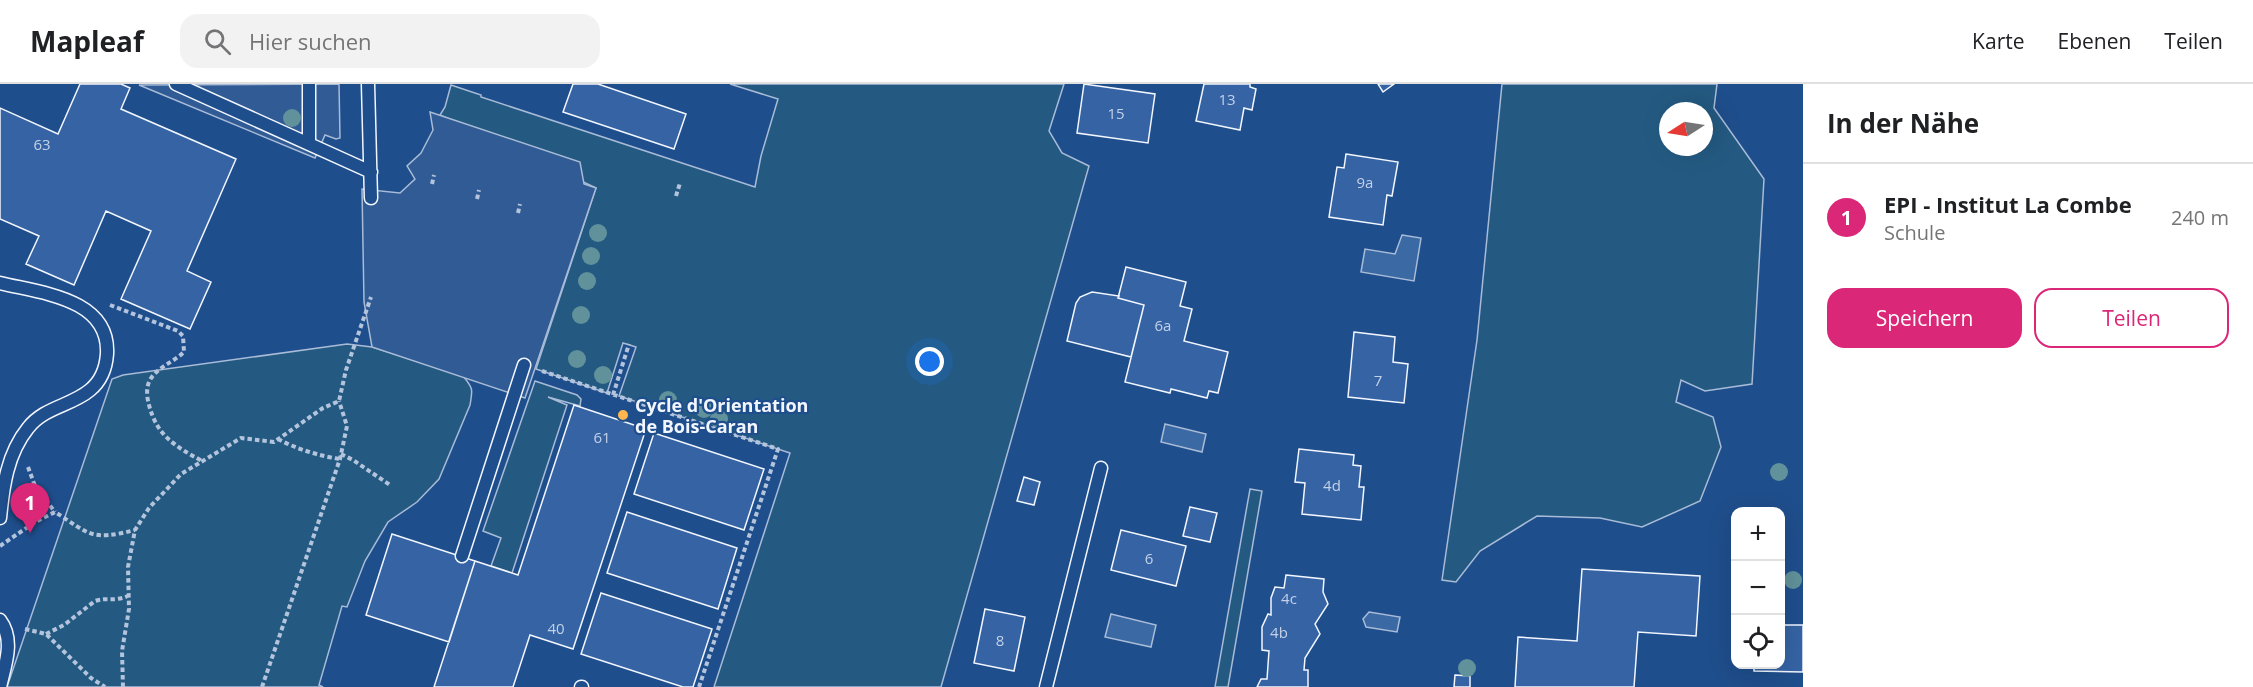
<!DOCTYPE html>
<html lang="de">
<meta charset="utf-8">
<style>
:root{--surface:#fff;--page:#f2f2f2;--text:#202124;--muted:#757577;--line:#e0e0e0;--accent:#db2777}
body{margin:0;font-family:"Open Sans",sans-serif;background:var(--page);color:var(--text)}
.controls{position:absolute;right:18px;bottom:18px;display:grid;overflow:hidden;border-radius:12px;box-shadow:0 6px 24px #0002}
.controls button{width:54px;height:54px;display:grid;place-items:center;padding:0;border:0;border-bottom:2px solid var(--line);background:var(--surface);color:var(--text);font:30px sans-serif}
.compass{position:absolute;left:1659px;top:18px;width:54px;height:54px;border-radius:50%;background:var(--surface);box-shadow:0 6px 24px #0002;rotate:258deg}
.you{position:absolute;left:930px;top:278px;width:21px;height:21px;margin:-15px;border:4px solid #fff;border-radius:50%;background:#1a73e8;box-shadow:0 0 0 9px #1a73e833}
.badge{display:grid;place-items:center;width:39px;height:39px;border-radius:50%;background:var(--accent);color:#fff;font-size:20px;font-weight:700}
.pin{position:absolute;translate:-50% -50px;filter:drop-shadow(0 2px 3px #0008)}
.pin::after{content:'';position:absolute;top:32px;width:21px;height:18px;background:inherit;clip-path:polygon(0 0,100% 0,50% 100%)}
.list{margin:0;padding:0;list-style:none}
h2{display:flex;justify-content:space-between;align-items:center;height:78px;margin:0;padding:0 24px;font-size:26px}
h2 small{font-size:20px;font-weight:400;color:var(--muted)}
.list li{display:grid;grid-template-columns:39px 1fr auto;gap:18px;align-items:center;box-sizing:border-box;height:108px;padding:0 24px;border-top:2px solid var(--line)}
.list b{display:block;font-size:22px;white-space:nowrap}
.list p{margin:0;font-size:20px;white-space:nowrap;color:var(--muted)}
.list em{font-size:20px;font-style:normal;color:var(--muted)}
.actions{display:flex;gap:12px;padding:18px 24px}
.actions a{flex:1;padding:14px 0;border:2px solid var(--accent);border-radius:18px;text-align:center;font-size:21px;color:var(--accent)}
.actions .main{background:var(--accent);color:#fff}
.icon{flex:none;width:33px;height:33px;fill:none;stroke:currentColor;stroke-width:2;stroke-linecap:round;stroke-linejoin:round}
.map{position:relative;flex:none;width:1803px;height:603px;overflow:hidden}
header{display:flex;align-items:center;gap:36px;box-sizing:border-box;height:84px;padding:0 30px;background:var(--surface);border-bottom:2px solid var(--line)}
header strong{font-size:28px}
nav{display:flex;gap:33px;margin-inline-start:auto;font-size:21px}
.search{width:420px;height:54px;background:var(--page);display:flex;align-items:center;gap:15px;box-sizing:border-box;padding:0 21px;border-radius:18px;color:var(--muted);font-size:22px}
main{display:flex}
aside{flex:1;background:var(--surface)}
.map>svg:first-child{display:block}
.green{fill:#245a82;stroke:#a8bbd7;stroke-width:1.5;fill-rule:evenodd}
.parking{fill:#305b95;stroke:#a8bbd7;stroke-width:1.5}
.water{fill:#3b69a3;stroke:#a8bbd7;stroke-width:1.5}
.building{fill:#3563a3;stroke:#f2f6ff;stroke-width:1.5}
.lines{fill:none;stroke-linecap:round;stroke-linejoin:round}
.service-casing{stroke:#f2f6ff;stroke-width:15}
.path{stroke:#b3c4dc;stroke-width:4;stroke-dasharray:4.5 3;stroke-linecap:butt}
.service{stroke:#1f4e8c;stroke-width:12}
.tree{fill:#61919a}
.poi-dot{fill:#ffb74d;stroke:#1f4e8c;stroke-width:2}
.labels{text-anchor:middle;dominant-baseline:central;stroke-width:4.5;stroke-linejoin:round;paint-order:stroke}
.number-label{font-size:15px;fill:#c3d1e8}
.poi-label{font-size:18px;font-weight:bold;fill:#f2f6ff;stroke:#1f4e8c;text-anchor:start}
</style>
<header>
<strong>Mapleaf</strong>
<div class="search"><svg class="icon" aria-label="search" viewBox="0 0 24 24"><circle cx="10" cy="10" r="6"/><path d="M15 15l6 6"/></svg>Hier suchen</div>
<nav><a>Karte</a><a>Ebenen</a><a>Teilen</a></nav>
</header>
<main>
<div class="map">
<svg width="1803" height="603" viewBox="0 0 1803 603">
<rect width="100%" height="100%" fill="#1f4e8c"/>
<path class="green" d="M730 0H1064L1049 47 1062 69 1089 82 941 603H714L790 369 619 312 636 263 623 259 607 309 536 285 596 104 440 31 445 23 451 1 481 11V13L755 103 761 72 778 15Z
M1502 0H1717L1714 24 1764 95 1752 300 1705 307 1681 296 1676 318 1713 333 1721 363 1700 417 1642 443 1600 434 1537 432 1480 467 1456 498 1442 496 1477 256ZM1668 27H1704V63H1668Z
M347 260 372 263 463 292C473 304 473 305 470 321L439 395 417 418 388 438 365 477 347 523 342 522 319 601 323 603H7L112 295 123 291Z
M535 297 577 311 581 315 580 322 548 313 567 321 512 489 491 482 501 454 483 447Z
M1250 405 1262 407 1228 603H1215Z"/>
<path class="parking" d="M339 0 340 54 336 55 325 51 315 74 139 1Z
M430 28 580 78 584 100 596 104 525 314 372 263 364 218 362 105 400 109 415 95 407 82 421 69 433 46Z"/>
<path class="water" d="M1402 151 1421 154 1414 197 1361 188 1365 165 1395 170Z
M1165 340 1206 350 1202 368 1161 358Z
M1369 528 1400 533 1397 548 1366 543 1363 535Z
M1111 530 1156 541 1151 563 1105 553Z"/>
<path class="building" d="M80 0H121L130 4 121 25 236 75 187 187 211 198 190 245 121 215 151 147 106 127 74 201 26 180 39 152 0 135V24L58 50Z
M573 0H598L686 30 674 65 563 28Z
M1084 0 1155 10 1148 59 1077 49Z
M1204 0H1250V3L1256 5 1252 26 1244 24 1240 46 1196 37Z
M1378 0H1394L1383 8Z
M1346 70 1398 78 1392 112 1387 111 1383 141 1329 133 1337 83 1344 84Z
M1126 183 1186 198 1180 222 1192 225 1184 257 1228 268 1218 309 1209 307 1207 314 1171 305 1170 309 1125 298 1144 221 1118 214Z
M1092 208 1119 212 1118 214 1144 221 1131 273 1067 257 1076 219 1080 213Z
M1354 248 1395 253 1393 278 1408 280 1404 319 1348 313Z
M574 321 646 345 573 565 530 551 513 603H434L475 477 518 491Z
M654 349 764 385 744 446 634 410Z
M1299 365 1354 371 1353 381 1361 382 1359 403H1364L1361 436 1302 430 1305 399 1295 398Z
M1024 393 1040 398 1034 421 1017 417Z
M1190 423 1217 429 1210 458 1183 452Z
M627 428 737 464 718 525 607 489Z
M1121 446 1186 462 1176 502 1111 486Z
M392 450 475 477 449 558 366 531Z
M1582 485 1700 492 1696 552 1638 548 1634 603H1515L1518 553 1577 557Z
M1286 491 1324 495 1323 508 1328 520 1315 540 1320 550 1305 574 1304 586H1308V603H1257L1261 595H1267L1269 567 1262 566V543L1268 530 1271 531V514L1275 503 1284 504Z
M601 509 712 545 693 603H683L581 570Z
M985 525 1025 533 1014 587 974 579Z
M1780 541H1803V588L1754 587V580H1780Z
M1455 591 1470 592V603H1454Z"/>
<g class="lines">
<g class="service-casing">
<path id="service" d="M176 0 371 88
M368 0 371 114
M309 59V0
M0 199C40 209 110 214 107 270 106 284 101 297 90 306 71 322 44 323 28 344 7 370 3 403 0 434
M462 472 524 281
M0 536C15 556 5 581 0 603
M581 603H582
M1046 603 1101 384"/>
</g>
<path class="path" d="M432 100 434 91
M676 112 680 99
M477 115 479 106
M518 129 520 120
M110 221 178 247 183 252 184 268C174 278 155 284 149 298 146 305 147 314 149 321 157 352 175 362 202 377
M542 287 778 365 699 603
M613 311 629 260
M278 355C296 365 320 372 340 375
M341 370 353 376 390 401
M28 383 35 402 55 428
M0 462 35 438 55 428C91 451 91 457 135 446
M25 545 46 550 91 594 105 603
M46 550 64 541 95 517C106 513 114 518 128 512
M123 603 122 567 129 525 128 483 135 446 149 424 181 390 241 354 274 358 323 324 339 317 346 286 371 213
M262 603 340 375 347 342 339 317"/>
<use href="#service" class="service"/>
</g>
<g class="tree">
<circle cx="292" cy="34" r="9"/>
<circle cx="598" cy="149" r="9"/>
<circle cx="591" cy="172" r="9"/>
<circle cx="587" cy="197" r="9"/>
<circle cx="581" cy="231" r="9"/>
<circle cx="577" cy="275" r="9"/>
<circle cx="603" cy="291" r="9"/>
<circle cx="668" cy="316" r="9"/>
<circle cx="704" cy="325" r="9"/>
<circle cx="719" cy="335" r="9"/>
<circle cx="1779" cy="388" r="9"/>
<circle cx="1793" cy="496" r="9"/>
<circle cx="1467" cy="584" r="9"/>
</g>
<circle class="poi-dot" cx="623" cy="331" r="6"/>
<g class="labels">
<g class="number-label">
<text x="1227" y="15">13</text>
<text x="1116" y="29">15</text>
<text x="42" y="60">63</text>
<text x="1365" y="98">9a</text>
<text x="1163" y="241">6a</text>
<text x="1378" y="296">7</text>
<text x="602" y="353">61</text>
<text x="1332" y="401">4d</text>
<text x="1149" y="474">6</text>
<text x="1289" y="514">4c</text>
<text x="556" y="544">40</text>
<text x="1279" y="548">4b</text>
<text x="1000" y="556">8</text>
</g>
<g class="poi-label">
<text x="635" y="321">Cycle d'Orientation<tspan x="635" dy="21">de Bois-Caran</tspan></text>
</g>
</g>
</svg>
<div class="controls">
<button>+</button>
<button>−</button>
<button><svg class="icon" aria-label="locate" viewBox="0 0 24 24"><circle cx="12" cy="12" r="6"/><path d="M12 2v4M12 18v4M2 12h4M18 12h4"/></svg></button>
</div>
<svg class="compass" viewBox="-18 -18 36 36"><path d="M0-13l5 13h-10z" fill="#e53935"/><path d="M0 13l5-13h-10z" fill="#757577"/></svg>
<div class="you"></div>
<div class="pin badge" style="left:30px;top:449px">1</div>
</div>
<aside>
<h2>In der Nähe<small></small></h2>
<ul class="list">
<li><span class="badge">1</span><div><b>EPI - Institut La Combe</b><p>Schule</p></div><em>240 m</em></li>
</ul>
<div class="actions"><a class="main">Speichern</a><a>Teilen</a></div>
</aside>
</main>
